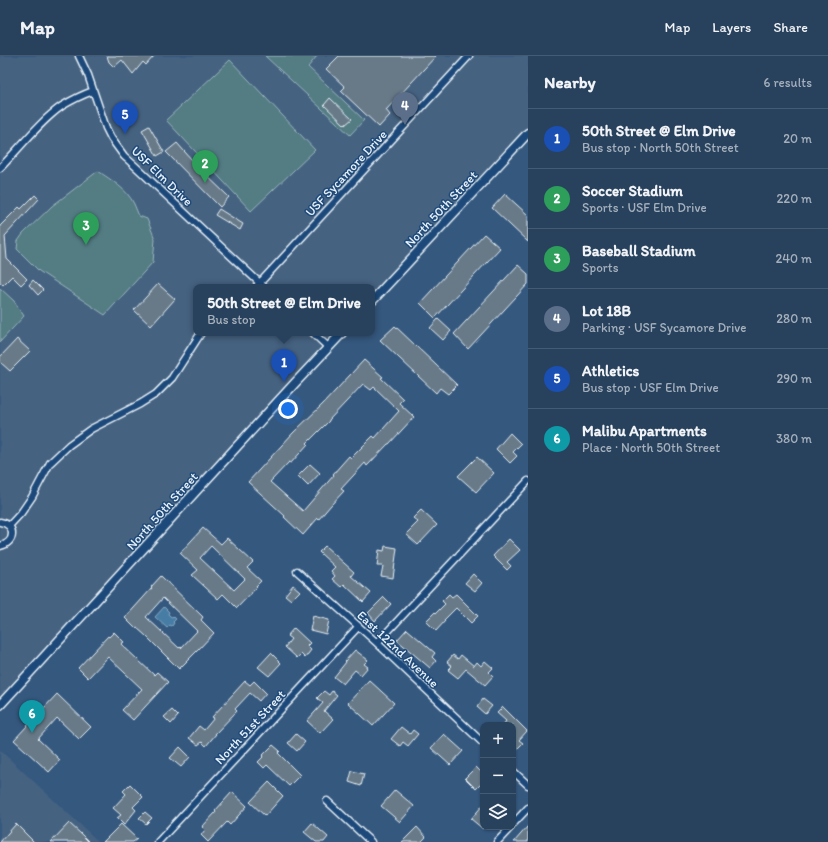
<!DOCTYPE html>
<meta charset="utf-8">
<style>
:root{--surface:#28425e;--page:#304964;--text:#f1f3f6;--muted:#a5b0bc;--line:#445b73;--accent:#ff9aa2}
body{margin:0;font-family:Itim,sans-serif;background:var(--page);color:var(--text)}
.controls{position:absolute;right:12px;bottom:12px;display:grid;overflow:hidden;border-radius:8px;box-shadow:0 1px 3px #0004}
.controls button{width:36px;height:36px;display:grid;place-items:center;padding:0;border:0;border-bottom:1px solid var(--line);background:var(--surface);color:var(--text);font:20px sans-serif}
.you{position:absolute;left:288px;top:353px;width:14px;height:14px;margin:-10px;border:3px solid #fff;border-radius:50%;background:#1a73e8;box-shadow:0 0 0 6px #1a73e833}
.badge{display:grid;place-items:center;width:26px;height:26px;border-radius:50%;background:var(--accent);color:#fff;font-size:13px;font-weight:700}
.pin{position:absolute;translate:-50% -33px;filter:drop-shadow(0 1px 2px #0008)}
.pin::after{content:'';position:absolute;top:21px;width:14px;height:12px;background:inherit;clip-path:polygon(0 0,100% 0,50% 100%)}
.popup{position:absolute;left:193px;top:228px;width:182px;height:52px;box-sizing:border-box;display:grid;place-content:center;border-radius:8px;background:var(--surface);filter:drop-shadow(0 1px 3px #0005);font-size:13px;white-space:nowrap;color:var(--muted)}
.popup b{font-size:15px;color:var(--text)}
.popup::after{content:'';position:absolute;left:50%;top:100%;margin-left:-8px;border:8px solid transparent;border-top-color:var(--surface)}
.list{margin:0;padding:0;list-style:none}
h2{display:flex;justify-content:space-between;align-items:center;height:52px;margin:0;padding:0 16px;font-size:17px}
h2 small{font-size:13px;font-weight:400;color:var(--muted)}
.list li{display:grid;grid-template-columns:26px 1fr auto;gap:12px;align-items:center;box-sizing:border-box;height:60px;padding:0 16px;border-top:1px solid var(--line)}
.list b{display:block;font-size:15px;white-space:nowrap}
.list p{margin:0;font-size:13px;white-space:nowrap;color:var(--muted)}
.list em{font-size:13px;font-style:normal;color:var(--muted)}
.icon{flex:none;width:22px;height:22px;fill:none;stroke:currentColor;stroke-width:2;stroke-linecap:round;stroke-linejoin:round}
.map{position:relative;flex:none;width:528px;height:786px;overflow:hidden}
header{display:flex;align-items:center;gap:24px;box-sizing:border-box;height:56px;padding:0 20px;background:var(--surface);border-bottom:1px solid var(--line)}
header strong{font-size:19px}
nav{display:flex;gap:22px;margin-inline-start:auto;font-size:14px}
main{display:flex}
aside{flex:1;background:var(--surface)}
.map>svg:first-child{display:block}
.built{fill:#446281}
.green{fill:#527c83;stroke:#9db6be}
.water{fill:#477da4;stroke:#87abc6}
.building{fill:#687a88;stroke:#e8f1f8;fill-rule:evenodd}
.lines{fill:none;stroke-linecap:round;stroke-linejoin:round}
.minor-casing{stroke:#e8f1f8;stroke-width:9}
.tertiary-casing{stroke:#e8f1f8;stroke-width:11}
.minor{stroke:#1f4a7a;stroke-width:6}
.tertiary{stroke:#1f4a7a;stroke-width:8}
.labels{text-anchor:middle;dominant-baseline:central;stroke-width:3;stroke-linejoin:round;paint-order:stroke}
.street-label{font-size:13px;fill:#e8f1f8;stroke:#1f4a7a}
</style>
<header>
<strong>Map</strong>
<nav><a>Map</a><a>Layers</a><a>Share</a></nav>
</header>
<main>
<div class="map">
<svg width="528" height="786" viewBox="0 0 528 786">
<rect width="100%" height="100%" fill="#35587e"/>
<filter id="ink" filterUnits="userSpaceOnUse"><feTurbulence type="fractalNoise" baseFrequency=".025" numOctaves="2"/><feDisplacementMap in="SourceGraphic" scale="8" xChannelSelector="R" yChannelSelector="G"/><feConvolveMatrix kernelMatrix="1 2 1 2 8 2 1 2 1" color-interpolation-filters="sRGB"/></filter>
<g filter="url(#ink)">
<path class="built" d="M0 0H528V84L372 251V231H196V277H348L0 649Z
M0 694 99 786H0Z"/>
<path class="green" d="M265 0H317L308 11 364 64 350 79Z
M230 4 315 94 251 155 166 64Z
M98 115C111 124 127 133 134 148 136 152 137 156 139 160L147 163 155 183 153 206 105 259 39 215 17 193 18 185 23 178 52 150Z
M0 232 14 245 24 260 0 286Z"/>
<path class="water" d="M164 551 169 556 168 558 170 560 172 561 173 560 176 563 173 566 174 567 172 570 170 569 167 572 155 561Z"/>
<path class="building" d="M107 0H154L146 9 143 6 133 18 122 4 114 11 109 6Z
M339 0H436L386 54 390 59 379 71 341 35 345 31 326 13Z
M330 42 352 63 345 69 324 49Z
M149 70 164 96 157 100 142 74Z
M177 87 200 113 229 141 220 151 166 96Z
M505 138 528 159V186L492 152Z
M35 139 39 143 5 180 7 203 27 223 21 229 12 220 3 229 0 226V170L19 151 21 153Z
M219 153 243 168 240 174 215 159Z
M484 178 500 192 435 262 420 247Z
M518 209 528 218V228L468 293 454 278Z
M33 224 43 234 38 239 29 229Z
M158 228 175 243 151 270 134 254Z
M438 263 451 275 443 284 430 272Z
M395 270 457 329 448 338 440 332 436 337 380 284Z
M17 283 30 295 10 315 0 306V301Z
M364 304 383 321 381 322 403 343 399 347 414 361 389 388H388L367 410 365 407 341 433 344 435 331 449 319 463 318 462 303 479 284 461 285 460 248 426 293 377 323 348ZM363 328 371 334 374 331 399 355 375 382 373 380 351 402 349 400 333 418 334 419 303 455 270 426 289 406 291 407 308 388 307 387 329 365V364Z
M510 377 521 388 513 396 517 400 510 407 496 393Z
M477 401 494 417 476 436 458 420Z
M310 408 320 417 308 430 298 420Z
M421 454 437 469 418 489 406 478 418 466 413 462Z
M203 472 221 488 227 482 253 506 247 512 261 525 256 530 257 531 237 552 223 538 218 543 192 519 198 514 180 497ZM211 490 245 523 234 534 200 502Z
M509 483 520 494 507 506 511 510 507 514 493 500Z
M325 490 354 516 351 520 371 537 363 546 344 528 341 531 332 523 335 520 331 515 335 511 319 496Z
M385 490 397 492 393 522 381 520 383 510H377L379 494 384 495Z
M473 518 482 527 475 535 465 527Z
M161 520 203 561 201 564 214 577 198 594 179 613 146 580 136 571 135 572 125 562 152 532 151 531ZM163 542 197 575 181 592 180 591 179 592 146 561Z
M293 529 300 535 291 544 285 539Z
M449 538 452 541 456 538 478 560 471 567 456 552 444 564 445 565 436 575 426 565 435 556 436 557 445 548 442 545Z
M384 541 391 548 375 565 368 557Z
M313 560 329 564 326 578 310 574Z
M294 572 310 587 307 590 311 594 305 602 301 598 297 602 285 591 291 583 287 580Z
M407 573 435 597 432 601 436 605 430 612 397 584Z
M114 576 124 586 121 588 154 619 157 616 168 626 133 664 122 654 142 633 108 601 88 622 78 612 108 580 109 581Z
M355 594 368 604 364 608 368 611 361 619 355 614 343 628 334 621 346 606 345 605Z
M271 597 281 607 269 620 258 611Z
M453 599 458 603 461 599 474 610 477 606 481 610 485 605 493 612 489 616 493 620 485 629 466 613 458 622 448 614 452 610 447 606Z
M369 624 394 647 373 670 348 647Z
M245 625 250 629 254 625 266 637 259 645 250 637 235 653 237 655 215 678H216L206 690 202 686 198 689 189 682 199 670 204 674 214 662 212 661Z
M324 635 329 639 332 635 337 639 324 655 333 663 320 677 307 665 323 647 317 642Z
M57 638 91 671 79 683 57 662 38 683 60 704 49 716 14 684Z
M483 643 492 650 485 658 477 651Z
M503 651 527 675 519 684 523 687 513 697V669H503L506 665 497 657Z
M172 654 178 660 171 668 164 661Z
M401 671 410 678 413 674 418 678 408 690 403 686 400 690 391 683Z
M296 678 305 686 297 695 288 687Z
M444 678 463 695 450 709 431 692Z
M273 689 280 695 278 697 300 719 289 730 267 709 264 712 258 706 263 701 262 700Z
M180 691 190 701 181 711 170 702Z
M476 711 483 718V726L476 733 465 722Z
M352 715 364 718 361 730 349 726Z
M269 726 283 740 265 760 250 746Z
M130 728 143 741 133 751 136 754 124 769 117 762 121 759 113 752 126 738 123 735Z
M395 734 414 750 400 766 381 750Z
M232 736 247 750 230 769 227 766 208 786 201 779 205 774 202 771 216 756 215 755Z
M483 749V773L471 763Z
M145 756 152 762 146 768 139 762Z
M69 767 81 778 89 786H51Z
M312 767 328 781 324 786H316L304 776Z
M16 768 34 786H0Z
M121 768 137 783 133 786H103Z
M528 770V786H514Z
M417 771 426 781 421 786H402Z"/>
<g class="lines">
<g class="minor-casing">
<path id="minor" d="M79 0 88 19 106 72 111 82 124 100 135 110 264 231
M0 112C19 93 40 65 62 50 72 44 82 39 93 35
M256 231 469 0
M313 277 328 291
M0 466C16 468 16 487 0 490
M9 470 21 457 32 441 50 407 69 389 91 373 140 348 156 338 172 322 201 277
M297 515 377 587 483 687
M377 587 528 425
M513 715 528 729
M327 745 371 786
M513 768 528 752
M158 786 358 571
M497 786 511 771"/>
</g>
<g class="tertiary-casing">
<path id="tertiary" d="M372 245 528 77
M0 649 295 327 342 277"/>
</g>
<use href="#minor" class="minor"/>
<use href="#tertiary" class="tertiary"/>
</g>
</g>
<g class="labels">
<g class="street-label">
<text transform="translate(346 117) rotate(-47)">USF Sycamore Drive</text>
<text transform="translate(162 120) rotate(44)">USF Elm Drive</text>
<text transform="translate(441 153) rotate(-47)">North 50th Street</text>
<text transform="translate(162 455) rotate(-48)">North 50th Street</text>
<text transform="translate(398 593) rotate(43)">East 122nd Avenue</text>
<text transform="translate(250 671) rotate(-47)">North 51st Street</text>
</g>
</g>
</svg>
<div class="controls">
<button>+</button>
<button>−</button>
<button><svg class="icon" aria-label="layers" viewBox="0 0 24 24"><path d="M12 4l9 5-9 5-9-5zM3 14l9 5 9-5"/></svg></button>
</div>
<div class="you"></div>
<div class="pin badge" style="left:284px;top:326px;background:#1a4fb4">1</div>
<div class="popup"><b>50th Street @ Elm Drive</b>Bus stop</div>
<div class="pin badge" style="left:205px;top:127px;background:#2e9e5b">2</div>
<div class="pin badge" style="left:86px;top:189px;background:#2e9e5b">3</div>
<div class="pin badge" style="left:405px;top:69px;background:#5c6f8a">4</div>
<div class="pin badge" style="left:125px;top:78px;background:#1a4fb4">5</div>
<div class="pin badge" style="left:32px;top:677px;background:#0f9aa8">6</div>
</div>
<aside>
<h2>Nearby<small>6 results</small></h2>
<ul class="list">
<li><span class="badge" style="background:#1a4fb4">1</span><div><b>50th Street @ Elm Drive</b><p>Bus stop · North 50th Street</p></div><em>20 m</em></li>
<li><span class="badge" style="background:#2e9e5b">2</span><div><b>Soccer Stadium</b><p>Sports · USF Elm Drive</p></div><em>220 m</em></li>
<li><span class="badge" style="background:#2e9e5b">3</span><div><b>Baseball Stadium</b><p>Sports</p></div><em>240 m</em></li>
<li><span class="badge" style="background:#5c6f8a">4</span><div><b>Lot 18B</b><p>Parking · USF Sycamore Drive</p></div><em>280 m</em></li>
<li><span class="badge" style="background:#1a4fb4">5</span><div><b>Athletics</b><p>Bus stop · USF Elm Drive</p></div><em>290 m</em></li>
<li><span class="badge" style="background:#0f9aa8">6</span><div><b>Malibu Apartments</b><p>Place · North 50th Street</p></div><em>380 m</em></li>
</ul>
</aside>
</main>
